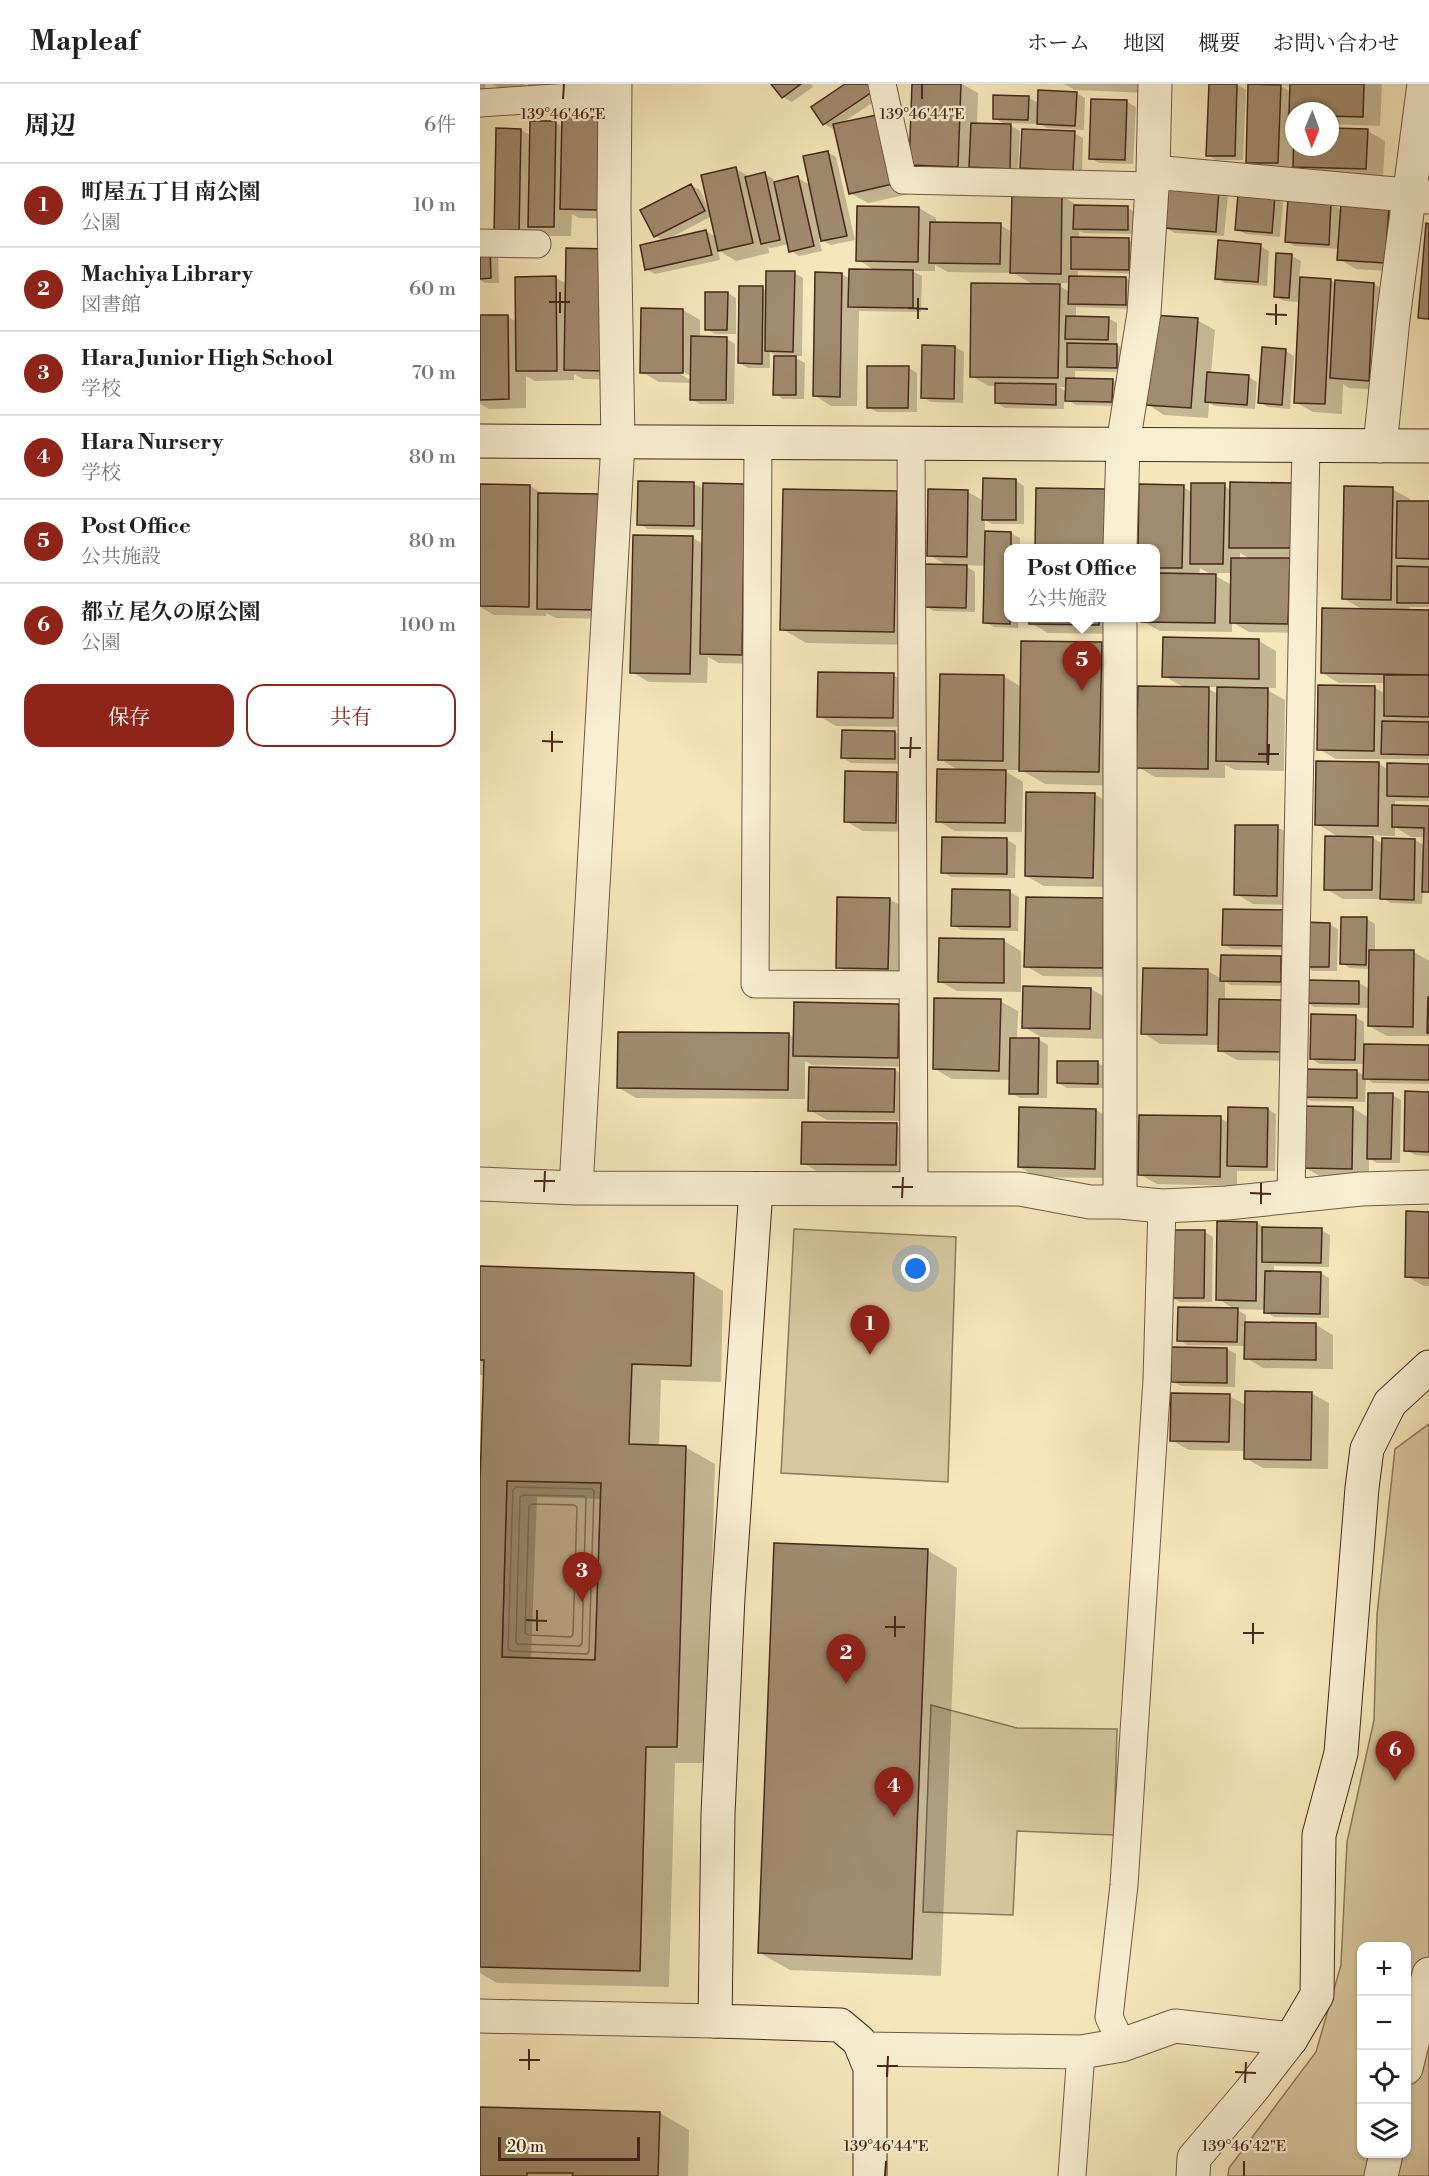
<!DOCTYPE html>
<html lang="ja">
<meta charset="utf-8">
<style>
:root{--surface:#fff;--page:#f6f6f6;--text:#202124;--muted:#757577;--line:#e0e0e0;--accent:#8f2418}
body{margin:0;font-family:"Libre Bodoni","Noto Serif JP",serif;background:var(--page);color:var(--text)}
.controls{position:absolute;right:18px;bottom:18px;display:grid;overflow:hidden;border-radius:12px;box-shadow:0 2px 4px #0004}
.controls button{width:54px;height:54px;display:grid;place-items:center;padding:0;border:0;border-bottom:2px solid var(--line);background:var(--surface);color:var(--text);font:30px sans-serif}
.compass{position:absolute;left:805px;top:18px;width:54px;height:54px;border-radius:50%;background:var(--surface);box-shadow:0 2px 4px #0004;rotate:181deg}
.scale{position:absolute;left:18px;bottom:15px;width:142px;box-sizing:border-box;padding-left:6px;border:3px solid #46281c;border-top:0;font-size:16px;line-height:21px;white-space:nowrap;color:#46281c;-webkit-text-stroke:4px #f8efd2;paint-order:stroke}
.you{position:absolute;left:436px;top:1185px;width:21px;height:21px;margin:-15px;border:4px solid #fff;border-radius:50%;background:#1a73e8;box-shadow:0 0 0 9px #1a73e833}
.badge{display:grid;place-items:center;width:39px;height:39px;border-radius:50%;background:var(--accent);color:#fff;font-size:20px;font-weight:700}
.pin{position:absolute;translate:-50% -50px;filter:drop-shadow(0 2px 3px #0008)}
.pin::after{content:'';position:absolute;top:32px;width:21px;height:18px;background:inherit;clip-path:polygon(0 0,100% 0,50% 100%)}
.popup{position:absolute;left:524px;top:460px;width:156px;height:78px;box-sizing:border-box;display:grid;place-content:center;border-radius:12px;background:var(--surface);filter:drop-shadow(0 2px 4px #0005);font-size:20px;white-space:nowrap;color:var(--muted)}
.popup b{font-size:22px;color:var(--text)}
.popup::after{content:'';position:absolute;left:50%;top:100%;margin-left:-12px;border:12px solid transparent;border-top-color:var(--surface)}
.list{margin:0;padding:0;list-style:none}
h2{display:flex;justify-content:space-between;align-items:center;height:78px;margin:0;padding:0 24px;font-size:26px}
h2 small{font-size:20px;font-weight:400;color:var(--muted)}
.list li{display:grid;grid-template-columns:39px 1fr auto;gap:18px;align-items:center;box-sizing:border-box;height:84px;padding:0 24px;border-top:2px solid var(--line)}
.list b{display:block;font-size:22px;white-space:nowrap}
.list p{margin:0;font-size:20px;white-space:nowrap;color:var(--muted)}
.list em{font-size:20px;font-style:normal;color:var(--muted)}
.actions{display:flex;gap:12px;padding:18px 24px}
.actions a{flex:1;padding:14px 0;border:2px solid var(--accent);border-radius:18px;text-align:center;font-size:21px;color:var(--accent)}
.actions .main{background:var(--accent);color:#fff}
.icon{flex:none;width:33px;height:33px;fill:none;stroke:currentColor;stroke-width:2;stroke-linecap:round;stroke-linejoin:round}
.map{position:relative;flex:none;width:949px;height:2092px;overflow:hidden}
header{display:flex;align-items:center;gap:36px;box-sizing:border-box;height:84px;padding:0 30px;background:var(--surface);border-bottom:2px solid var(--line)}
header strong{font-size:28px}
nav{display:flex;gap:33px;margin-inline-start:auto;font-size:21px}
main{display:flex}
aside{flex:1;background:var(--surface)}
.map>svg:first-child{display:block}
.green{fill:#d7c79f;stroke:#8e785e;stroke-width:1.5;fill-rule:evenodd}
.water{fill:#baa684;stroke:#8c745a;stroke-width:1.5}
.shadow{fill:#0003;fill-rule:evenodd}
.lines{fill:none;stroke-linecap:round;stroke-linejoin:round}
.shore{stroke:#806750;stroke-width:1.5}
.building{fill:#a18b6e;stroke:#46281c;stroke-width:1.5;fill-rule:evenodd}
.lane-casing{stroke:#725844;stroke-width:29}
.street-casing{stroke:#725844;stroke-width:35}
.secondary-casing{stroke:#46281c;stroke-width:35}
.lane{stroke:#f8efd2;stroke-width:27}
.street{stroke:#f8efd2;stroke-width:33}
.secondary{stroke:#f8efd2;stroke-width:33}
.ticks{fill:none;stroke:#46281c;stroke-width:2}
.ticks-label{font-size:15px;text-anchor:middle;fill:#46281c;stroke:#f8efd2;stroke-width:4.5;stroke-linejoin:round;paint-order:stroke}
</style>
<header>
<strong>Mapleaf</strong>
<nav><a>ホーム</a><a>地図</a><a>概要</a><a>お問い合わせ</a></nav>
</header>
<main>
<aside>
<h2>周辺<small>6件</small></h2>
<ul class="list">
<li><span class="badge">1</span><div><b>町屋五丁目 南公園</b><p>公園</p></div><em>10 m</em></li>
<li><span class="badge">2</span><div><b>Machiya Library</b><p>図書館</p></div><em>60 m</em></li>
<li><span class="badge">3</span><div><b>Hara Junior High School</b><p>学校</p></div><em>70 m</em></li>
<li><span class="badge">4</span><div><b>Hara Nursery</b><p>学校</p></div><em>80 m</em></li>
<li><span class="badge">5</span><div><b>Post Office</b><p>公共施設</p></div><em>80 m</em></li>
<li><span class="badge">6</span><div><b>都立 尾久の原公園</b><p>公園</p></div><em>100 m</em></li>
</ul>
<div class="actions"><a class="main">保存</a><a>共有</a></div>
</aside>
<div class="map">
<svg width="949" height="2092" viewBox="0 0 949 2092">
<rect width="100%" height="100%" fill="#f5e7ba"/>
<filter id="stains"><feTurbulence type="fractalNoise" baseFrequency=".00333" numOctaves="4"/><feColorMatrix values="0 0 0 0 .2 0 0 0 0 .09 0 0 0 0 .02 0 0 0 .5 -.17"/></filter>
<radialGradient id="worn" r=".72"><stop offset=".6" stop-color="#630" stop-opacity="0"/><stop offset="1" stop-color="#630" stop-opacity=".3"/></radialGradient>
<path class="green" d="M314 1145 476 1153 468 1398 301 1389Z
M949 1340V2092H748L749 2084 836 1968 861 1881 867 1758 894 1636 897 1531 915 1365ZM882 1862H926V2070H882Z
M451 1621 537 1644 637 1645 634 1751 537 1747 533 1831 443 1828Z"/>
<path class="water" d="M27 1397 121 1399 115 1576 22 1573Z"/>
<path class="shadow" d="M0 0H5L6 9H0Z
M12 0H44V3L19 4Z
M47 0H71V2L51 3Z
M293 0H331L333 3 312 18 303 13Z
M368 0 403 12 360 40 430 110 388 119 370 109 356 43 353 45 344 40Z
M434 0H482L498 9 497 41 528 42 514 34 549 14 559 19 596 9 605 14 604 46 567 44 557 38V40L526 39 540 47 538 89 448 91 431 81Z
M584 0H668L667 9 595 6Z
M730 0H756L766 6 763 76H736L727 71Z
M766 0H902L900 42 850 40V27H814V63H850V45L888 47 905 57 903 94 832 92 816 83V88H785L767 78 770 0ZM799 1 812 2 811 8Z
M647 18 656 23 653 80 619 79 610 74Z
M76 39 83 43 135 135 99 134 92 130 91 152H67L57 146 56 158H33L41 46 52 52Z
M594 49 603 54 602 91 551 88 542 83Z
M348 68 356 73 375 156 351 161 339 155 342 167 319 172 311 167 309 160 291 164 288 163 289 169 256 177 238 166 240 176 175 190 166 185 184 157 175 152 211 101 220 106 228 124 256 85 270 93 285 90 293 95 294 99 318 94 330 101ZM232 132 236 153 226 147 188 155Z
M739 106 748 111 744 152 695 149 686 144Z
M582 112 600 123 648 124 656 129V150L604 149 599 147V155L649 156 658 161 657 190 598 187V193L646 194 654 199V225L596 223V234H628L637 239V261L646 266 645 288 595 287V295L632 296 641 301V322L596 321 584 314V325L525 324 516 319 517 302H509L491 292 554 201 534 189 468 188 455 181V187H432L442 192 441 228 379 227 377 322H351L334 311 336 190H362L370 195 396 187 378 176 439 124 456 134V140L520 141 532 148ZM574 199H590V208ZM579 303H587V308Z
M794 114 803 119 800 153 766 150 757 145Z
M851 120 862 126 909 124 926 135 922 188 876 185 859 175 860 165 815 162 806 157Z
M780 162 789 167 787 202 745 199 736 194Z
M0 165 18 169 19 199H5L0 196Z
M798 171 812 172 821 177 819 195 851 196 856 200H894L911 210 906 306 869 304 863 300 862 330 833 328 815 318 820 218 804 217 795 212Z
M314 189 323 194 322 272H312L325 279 324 315H303L295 310V271L290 268V284H268L259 279 282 204 288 207Z
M76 194 87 200 142 296 103 295 94 290V296L55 297 46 292V324L9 325 0 320V233H28L37 238Z
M248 209 256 214V250H235L226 245Z
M203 226 220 236V254L247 255 255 260 254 320H220L211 315 212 299 179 298 162 288ZM197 284 212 293V297L195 287Z
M717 236 735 246 731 290 769 293 777 298 775 325 735 322 729 319 728 334 684 331 667 320Z
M475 263 484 268 483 319 451 318 442 313Z
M806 267 814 272 810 325 788 323 780 318Z
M429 284 437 289V328H397L388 323Z
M536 397 544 402V440H512L505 436V449H531L540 454V464H528V534H538V544L514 543 505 538 506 482 484 481 495 488V528L454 527 445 522 468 482 449 471 488 408 504 417Z
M214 400 224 405 264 401 279 580 239 579 228 573 227 599 169 598 152 588 212 453 223 460V446L168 445 159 440Z
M0 401 50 402 64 410 136 535 76 534 66 529V532L14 531 0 523Z
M744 401 829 473H805L827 486 826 549 769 548 752 538V548L680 547 662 537V534H676V464H659L660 402 703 403 712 408ZM760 469 772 476 760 475ZM720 484 734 492H719ZM730 489H752V501Z
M912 405 930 415V418L949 419V523H929L928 527H949V675H856L839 665 895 604 906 610V599H859L842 589 884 526 864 515Z
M558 406 643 464H557Z
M416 409 441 423 438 561 326 559 302 545Z
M551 534H636V550L568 549 551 539Z
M779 557 796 567V604H784L805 616 804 687 755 686 745 681V694L675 693 658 683 705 604 684 592ZM725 603H739L738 610Z
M621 559 646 574 644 702 565 700 541 686H523L543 698 542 748 475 747 458 737 480 687 460 675 461 591 524 593 542 603Z
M413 591 430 601V643L356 642 339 632Z
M415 648 423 653V680L371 679 363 674Z
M899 680 909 686 949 681V717H915V723H949V810L943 806 942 820 911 819 904 815H863L846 805 859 753 837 740ZM915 743 931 753H945V762L935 756 903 760 888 751 915 752Z
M417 690 434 700 433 748 383 747 365 737Z
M614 710 632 720 630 803 564 802 546 792Z
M797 743 815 753 814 821 773 820 756 810Z
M527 756 536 761 535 794 471 793 463 788Z
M530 808 539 813 538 847 481 846 473 841Z
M409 815 427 825 425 894 375 893 358 883Z
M641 826 640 893 563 892 546 882Z
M807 828 815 866 752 865 744 860Z
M887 835 895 840V867L934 868 949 877V952H907L889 942 890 924 834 923 825 918 879 899 890 905V885L870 884 861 879Z
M849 840 858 845 857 887H833L825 882Z
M524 857 541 867V908L477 907 459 897Z
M801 874 810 879 809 902 751 901 745 898V917L819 977 757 976 739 966V961L680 960 663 949 728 887 742 895Z
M611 905 628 915V955L561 953 544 943Z
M520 917 538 927 537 955 559 956 568 961 567 1014H540L531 1009V996L472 995 455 985Z
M418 921 436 932 435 983 332 981 325 977V1015L156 1014 139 1004 308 950 315 954Z
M875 933 884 938V961L949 962V1000L893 999 886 994 885 1018 831 1017 822 1012 823 986 877 987 885 992V980H840L831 975Z
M618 979 627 984 626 1004H587L578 999Z
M415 986 432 996 431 1037 347 1036 329 1026Z
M949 1009V1072L935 1071 926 1066Z
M912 1011 921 1016 920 1079H897L889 1074V1094L841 1093 824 1083 873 1024 889 1034Z
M787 1025 796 1030 795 1087H757V1102L677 1100 659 1090 740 1034 749 1039Z
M616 1026 633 1036 632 1094 557 1093 539 1083Z
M416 1041 434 1051 433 1090 340 1089 323 1079Z
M949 1129V1202H944L926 1192Z
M739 1138 777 1139 787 1145 841 1146 850 1151 849 1183 794 1182V1188L841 1189 849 1194V1234L794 1233 786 1228V1226L756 1225 766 1231V1239L836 1241 853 1251V1285L783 1284 766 1274V1262L707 1261 699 1256 756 1226 738 1215Z
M725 1148 733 1153 732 1218H700L691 1213Z
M0 1184 214 1190 243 1207 241 1298 181 1296 179 1362 205 1363 235 1380 226 1679H195L189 1903 17 1899 0 1889V1448L5 1291H0ZM57 1413 122 1415 116 1578 51 1576Z
M693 1264 747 1265 756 1270 755 1303 701 1302 692 1297Z
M831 1309 849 1319 848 1385 783 1384 765 1374V1367L709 1366 691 1356 749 1312 766 1321Z
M447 1466 477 1484 461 1892 310 1886 280 1869Z
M0 2025 180 2029 209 2046 208 2092H0Z"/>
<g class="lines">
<path class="shore" d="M36 1403 112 1405 114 1407 109 1567 107 1570 31 1567 28 1565 33 1406Z
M43 1411 104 1412 106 1414 102 1559 100 1562 38 1560 36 1558 40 1413Z
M52 1420 94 1421 97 1423 93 1550 91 1553 48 1551 45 1549 49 1423Z"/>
</g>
<path class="building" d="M291 0H321L302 14Z
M365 0H391L395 6 343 41 331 23Z
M432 0H481L478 83 429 81Z
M729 0H757L755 72H726Z
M768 0 801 1 798 79H766Z
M810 0H884L883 33 850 32V27H814V30H809Z
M558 6 597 8 595 42 557 40Z
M513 11 549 12 548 36 513 35Z
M611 15 647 16 645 76 609 75Z
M397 31 413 100 369 110 353 40Z
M82 33H120L118 126 80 125Z
M50 37H76L74 143H48Z
M491 39 531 40 530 85 489 83Z
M814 42V63H850V44L888 45 886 85 813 83Z
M16 44 41 45 39 149H14Z
M542 45 595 47 593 87 540 84Z
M348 67 367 152 341 157 323 72Z
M256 83 273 159 238 167 221 91Z
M285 88 300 156 281 160 265 93Z
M318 92 334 162 309 168 294 98Z
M211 100 225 127 174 153 160 126Z
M688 101 739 105 736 148 684 144Z
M532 110 582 111 581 190 530 189Z
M758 110 795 112 792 149 755 146Z
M808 115 851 118 849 161 805 158Z
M861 120 909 123 905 179 857 176Z
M594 121 648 122V146L593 145Z
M377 122 439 123 438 178 376 177Z
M450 138 521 139 520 180 449 179Z
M946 139 949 140V235L938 234Z
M226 146 232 171 165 186 160 161Z
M591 153 649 154V186L591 185Z
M738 156 781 160 778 198 735 195Z
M0 163H10L11 194 0 195Z
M86 164 127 165 125 287 84 286Z
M796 169 812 170 809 214 794 213Z
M369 185 433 186V224L368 223Z
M286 187H315L313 268 285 267Z
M335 188 362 189 360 313 333 312Z
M76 192 77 287H36L35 193Z
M589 192 646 193V221L588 220Z
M820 193 851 195 845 320 814 319Z
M855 196 894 199 889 297 850 294Z
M491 199 580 200 578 294 490 293Z
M259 202H283L282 280 258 279Z
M225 208H248L247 246H225Z
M161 224 203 225V289H160Z
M0 231H28L29 315 0 316Z
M672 231 718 234 711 324 665 321Z
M586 232 629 233 628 256 585 255Z
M211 252 247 253 246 316H210Z
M587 259 637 260V284L587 283Z
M442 261 475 262 474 315 441 314Z
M782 263 806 265 802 321 778 319Z
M294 272H316V311H293Z
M387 282H429L428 324H387Z
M727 288 769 291 767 321 725 318Z
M586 294 633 295 632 318 585 317Z
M515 299 576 300V321L515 319Z
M503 394 536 395V436H502Z
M158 397 214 398V442L157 441Z
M750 398 814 399 812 464H749Z
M223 399 265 400 262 571 220 570Z
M711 399H745L743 480H710Z
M0 400 50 401 49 523 0 522Z
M659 400 704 401 702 484H676V464H658Z
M864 402 913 403 911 516 862 515Z
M556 404 627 405 626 464H555Z
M303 405 417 407 414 548 300 546Z
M448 405 488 406 487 473 447 472Z
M58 409 121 410 119 526 57 525Z
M917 417H949V475L916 474Z
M505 447 531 448V464H528L530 540 503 539Z
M153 451 213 452 210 590 150 589Z
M751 474H810L808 540 750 539Z
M444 480 487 481 486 524 444 523Z
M917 482 949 483V519H917Z
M676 489 736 490 735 539 661 538V534H676Z
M842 524 949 526V591L841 589Z
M549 534H619V541L549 540Z
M683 553 779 555V595L682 593Z
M541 557 622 558 619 688 539 687Z
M338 588 414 589 413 634 337 633Z
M460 590 524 591 523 677 458 676Z
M904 591H949V633L904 632Z
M838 601 895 602 894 667 837 666Z
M658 602 729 603 728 685 656 684Z
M737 603 788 604 787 678 736 677Z
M902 637 949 638V671L901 670Z
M362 646 415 647V675L361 674Z
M836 677 899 678 898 742 835 741Z
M907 679 949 680V713L907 712Z
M457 685 526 686 525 739 456 738Z
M365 687 417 688 416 739 364 738Z
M546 708 615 709 613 794 545 792Z
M912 721 949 722V808H942L944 744 912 743Z
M755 741H798L797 812 754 811Z
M845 752 893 753 892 806H844Z
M462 753 527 754V790L461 789Z
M902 754 935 755 934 816 900 815Z
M472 805 530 806V843L471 842Z
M357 813 410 814 408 885 356 884Z
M546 813 624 814 623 884 544 883Z
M743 825 807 826V862L742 861Z
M861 833H887L886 881 860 880Z
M824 838 850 839 849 883H823Z
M459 854 524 855V899L458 898Z
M889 866H934L933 943 888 942Z
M741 871 801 872V898L740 897Z
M663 884 728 885 727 951 661 950Z
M824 896 879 897V920L824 919Z
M543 902 611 904 610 945 542 944Z
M948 913H949V949H947Z
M454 914 521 915 519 987 453 985Z
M739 915 803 916 802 968 738 967Z
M314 918 419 920 418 974 313 972Z
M831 930 876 931 875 976 830 975Z
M138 948 309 949 308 1006 137 1004Z
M530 954H559L558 1010H529Z
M884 960 949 961V996L883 995Z
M577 977H618V1000L577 999Z
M329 983 415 985 414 1028 328 1027Z
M821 985 877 986V1014L821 1013Z
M925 1007 949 1008V1068L924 1067Z
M888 1009H913L911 1075H887Z
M823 1022 873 1023 872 1085 822 1084Z
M539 1023 616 1025 615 1085 538 1083Z
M748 1023 788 1024 787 1083 747 1082Z
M659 1031 741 1032 740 1093 658 1091Z
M322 1038 417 1039 416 1081 321 1080Z
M926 1127 949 1128V1194L925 1193Z
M737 1137 777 1138 776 1217 736 1216Z
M782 1143 842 1144 841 1179 782 1178Z
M691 1146H725L724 1214H690Z
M0 1182 214 1189 211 1282 152 1280 149 1360 206 1362 197 1663H166L160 1887 0 1883V1397L4 1276H0ZM27 1397 121 1399 115 1576 22 1573Z
M785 1187 841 1188 840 1230 784 1229Z
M698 1223 758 1224 757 1258 697 1257Z
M765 1238 836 1239V1276L764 1275Z
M691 1263 747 1264V1299L691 1298Z
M765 1307 832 1308 831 1376 764 1375Z
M691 1309 750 1310 749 1358 690 1357Z
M294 1459 448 1465 432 1875 278 1869Z
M0 2023 180 2028 178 2092H92L93 2089H47V2092H0Z"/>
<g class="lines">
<g class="lane-casing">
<path id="lane" d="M402 0 423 96 672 102
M0 19 135 10
M0 159 57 160
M278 359 275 900 433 901
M431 359 434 1104
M811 1112 826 361
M642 1961 629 1933 644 1801 677 1296 682 1122
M592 2092 601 1968"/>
</g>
<g class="street-casing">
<path id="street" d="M673 88 949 113
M900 362 913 235 944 0
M640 464 643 360 664 229 673 88 675 0
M0 1100 96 1104 540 1105 610 1118H640L682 1122 747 1119 881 1105 949 1103
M96 1104 138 358 134 127 135 0
M640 1118V534
M0 1932 235 1937
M383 1965 601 1968 642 1961 695 1942 811 1955
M926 1984 949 1890
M713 2092 714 2074 770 2008 811 1955
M901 2092 906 2070"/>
</g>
<g class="secondary-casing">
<path id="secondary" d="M0 357 949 362
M276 1105 248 1513 238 1730 235 1937 360 1941 379 1957 390 1984V2092
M811 1955 837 1911 839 1751 861 1669 882 1404 887 1365 910 1319 949 1283"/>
</g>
<use href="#lane" class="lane"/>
<use href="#street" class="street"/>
<use href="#secondary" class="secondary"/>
</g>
<path class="ticks" d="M83 15 84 0M442 15V0M69 218H90M428 224 448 225M80 229V208M786 230 807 231M438 235V214M796 241V220M62 657 83 658M420 664H441M72 668V647M778 670H799M430 674 431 653M788 681 789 660M54 1097H75M412 1103H433M64 1108 65 1087M770 1109 791 1110M422 1114 423 1093M781 1120V1099M46 1536 67 1537M405 1543H425M57 1547V1526M763 1549H784M415 1553V1532M773 1560V1539M39 1976H60M397 1982H418M49 1986V1965M755 1988 776 1989M407 1993 408 1972M765 1999 766 1978M405 2092 406 2077M764 2092V2077"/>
<g class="ticks-label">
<text x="83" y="35">139°46'46"E</text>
<text x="442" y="35">139°46'44"E</text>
<text x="406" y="2067">139°46'44"E</text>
<text x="764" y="2067">139°46'42"E</text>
</g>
<rect width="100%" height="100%" filter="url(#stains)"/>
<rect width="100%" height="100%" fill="url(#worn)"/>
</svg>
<div class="controls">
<button>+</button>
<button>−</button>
<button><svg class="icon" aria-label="locate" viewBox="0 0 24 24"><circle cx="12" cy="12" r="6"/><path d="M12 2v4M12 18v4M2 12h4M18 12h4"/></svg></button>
<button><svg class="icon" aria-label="layers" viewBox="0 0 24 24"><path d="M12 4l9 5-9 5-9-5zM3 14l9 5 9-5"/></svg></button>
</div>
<svg class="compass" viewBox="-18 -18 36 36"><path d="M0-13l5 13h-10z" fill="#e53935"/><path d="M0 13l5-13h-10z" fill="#757577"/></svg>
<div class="scale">20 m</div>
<div class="you"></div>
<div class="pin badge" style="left:390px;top:1271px">1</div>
<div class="pin badge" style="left:366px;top:1600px">2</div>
<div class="pin badge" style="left:102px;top:1518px">3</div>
<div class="pin badge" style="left:414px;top:1733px">4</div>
<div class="pin badge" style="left:602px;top:607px">5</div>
<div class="popup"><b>Post Office</b>公共施設</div>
<div class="pin badge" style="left:915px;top:1697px">6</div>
</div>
</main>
